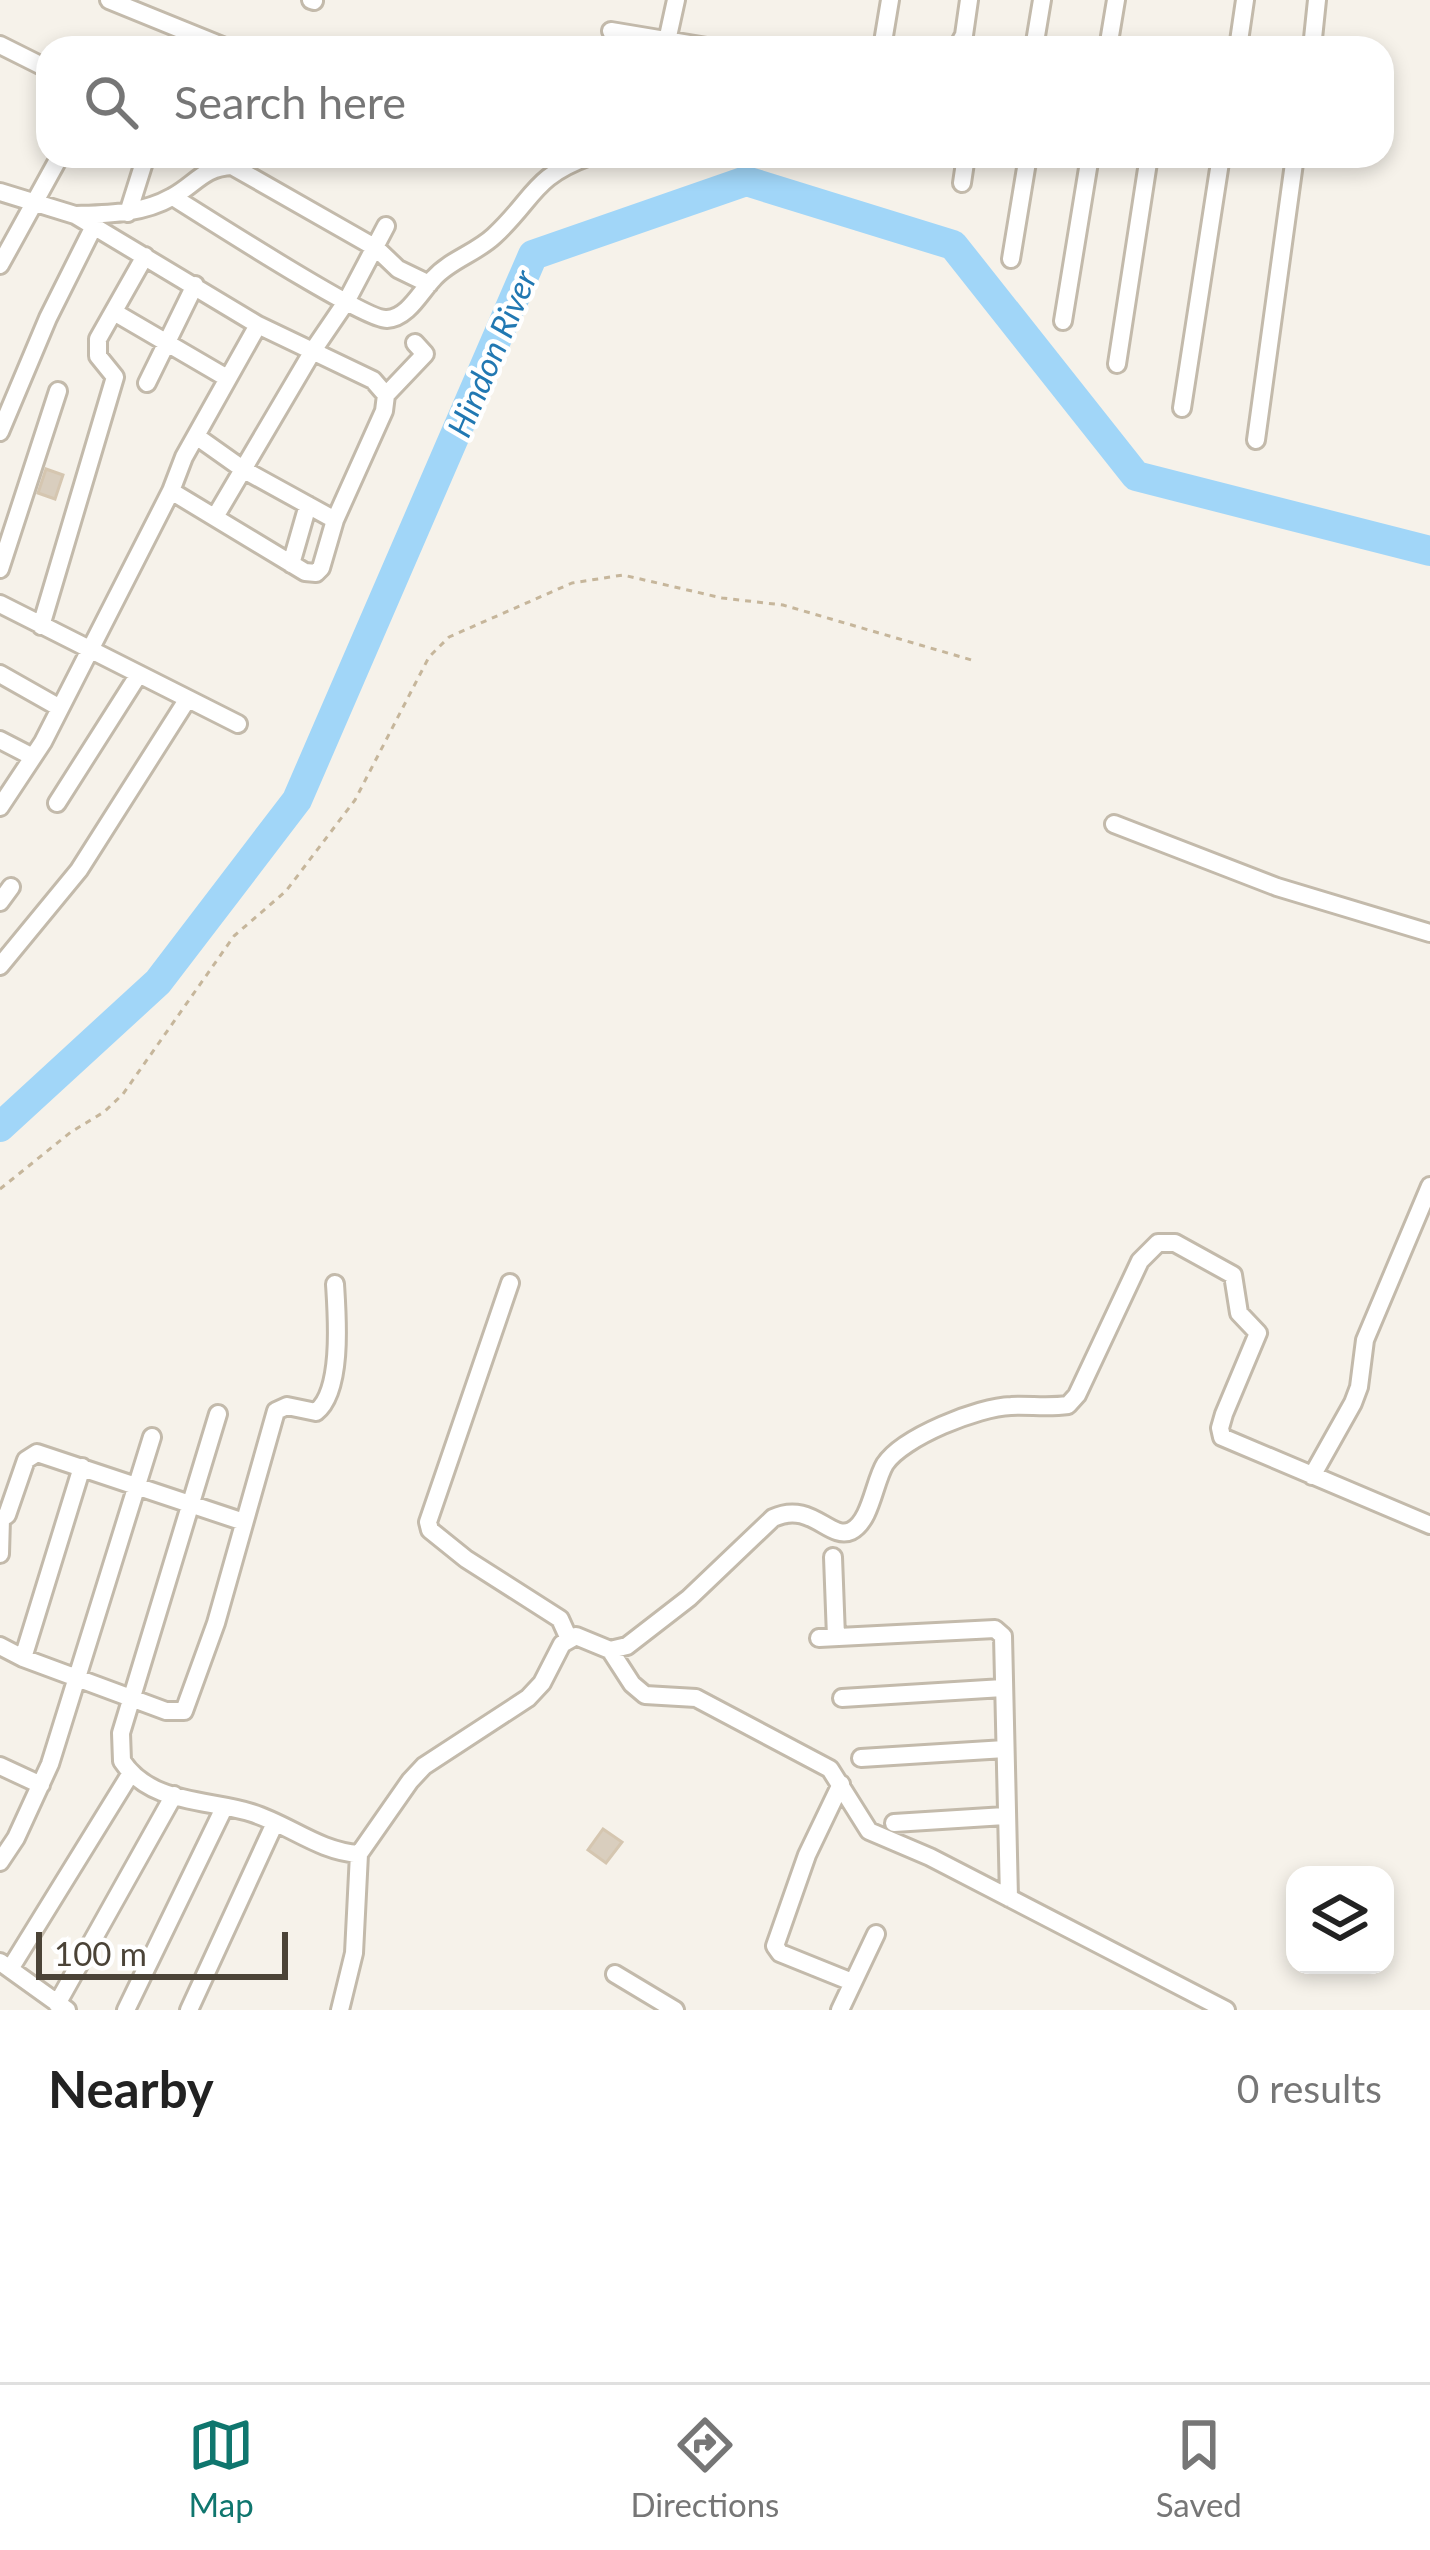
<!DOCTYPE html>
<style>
:root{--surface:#fff;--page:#f2f2f2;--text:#222;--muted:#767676;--line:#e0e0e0;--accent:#0f766e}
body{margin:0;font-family:Lato,sans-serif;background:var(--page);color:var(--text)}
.controls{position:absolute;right:36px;bottom:36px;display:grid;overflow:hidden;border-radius:24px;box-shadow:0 6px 18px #0003}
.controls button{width:108px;height:108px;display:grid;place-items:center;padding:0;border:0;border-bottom:3px solid var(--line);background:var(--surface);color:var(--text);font:60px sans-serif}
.scale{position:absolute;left:36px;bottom:30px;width:252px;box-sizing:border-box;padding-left:12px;border:6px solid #4b4337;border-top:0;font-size:33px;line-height:42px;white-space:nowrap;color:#4b4337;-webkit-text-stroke:9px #fff;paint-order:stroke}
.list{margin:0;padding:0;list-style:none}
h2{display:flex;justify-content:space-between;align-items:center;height:156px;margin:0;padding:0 48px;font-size:51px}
h2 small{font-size:39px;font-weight:400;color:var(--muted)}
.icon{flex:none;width:66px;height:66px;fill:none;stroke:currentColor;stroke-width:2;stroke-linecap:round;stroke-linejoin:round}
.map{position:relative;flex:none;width:1430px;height:2010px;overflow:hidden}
.search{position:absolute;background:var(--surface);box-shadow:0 6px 18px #0003;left:36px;right:36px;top:36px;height:132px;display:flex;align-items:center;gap:30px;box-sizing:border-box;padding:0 42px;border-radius:36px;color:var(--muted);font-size:45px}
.sheet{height:372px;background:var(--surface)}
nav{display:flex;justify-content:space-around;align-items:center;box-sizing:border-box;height:168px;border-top:3px solid var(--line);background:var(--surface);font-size:33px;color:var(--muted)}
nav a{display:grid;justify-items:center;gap:6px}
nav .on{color:var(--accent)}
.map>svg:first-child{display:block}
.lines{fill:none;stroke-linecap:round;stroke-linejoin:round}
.river{stroke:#a1d6f8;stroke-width:30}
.building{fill:#d9cebe;stroke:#d5c6b0;stroke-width:3}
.minor-casing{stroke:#c3baab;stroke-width:22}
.path{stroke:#c6b69b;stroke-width:3;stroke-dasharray:6 6;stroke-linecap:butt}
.minor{stroke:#fff;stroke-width:16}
.labels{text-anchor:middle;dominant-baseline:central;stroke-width:9;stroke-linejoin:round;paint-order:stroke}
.water-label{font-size:33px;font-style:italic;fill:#2178b2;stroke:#fff}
</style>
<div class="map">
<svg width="1430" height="2010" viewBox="0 0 1430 2010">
<rect width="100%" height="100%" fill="#f6f2ea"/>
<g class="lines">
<path class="river" d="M0 1127 158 982 297 800 533 255 746 181 953 245 1136 476 1430 551"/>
</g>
<path class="building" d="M46 469 63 475 55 499 38 493Z
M603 1829 622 1842 606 1863 588 1850Z"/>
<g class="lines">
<g class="minor-casing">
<path id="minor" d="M109 0 227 48
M311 0 314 1
M611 31 713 48
M667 41 676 0
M0 45 48 69
M882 48 890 0
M957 48 964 35 969 0
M1034 48 1042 0
M1108 48 1116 0
M1238 48 1245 0
M1312 48 1317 0
M962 183 966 156
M0 192 75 215 258 325 373 380 386 395 384 411 335 520 321 568 316 573 305 572 171 491
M173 197C202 215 366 321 387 319 408 318 421 291 434 278 450 260 476 253 494 236 535 198 532 177 590 156
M128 213 146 156
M76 215C108 214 142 214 172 197 195 185 203 167 232 166L376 248 398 269 429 284
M1011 259 1028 156
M0 265 60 156
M114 312 227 378
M1063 321 1090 156
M1117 364 1149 156
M147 383 195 285
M386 395 425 354 415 343
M1182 408 1221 156
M0 432 48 318 94 226
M196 436 244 470 335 520
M1256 440 1295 156
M215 517 314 349 346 302 386 226
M291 564 308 505
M0 569 58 391
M0 604 238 724
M41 626 115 377 98 356V339L145 256
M0 674 60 708
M0 740 33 757
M57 803 139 674
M0 807 43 742 171 491 184 457 258 325
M1114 824 1277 887 1430 933
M0 902 11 887
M0 966 79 870 187 700
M510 1283 428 1522 430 1530 466 1559 560 1619 569 1639
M218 1414 121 1733 122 1761C151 1805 209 1799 252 1813 290 1825 318 1851 359 1854
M1312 1476 1353 1403 1359 1387 1365 1340 1430 1186
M0 1519 7 1515 26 1460 37 1453 244 1522
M0 1554 1 1519
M833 1557 836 1637
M819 1638 995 1629 1003 1636 1009 1898
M0 1646 23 1658 166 1711H184L216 1623 276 1411 287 1406 316 1412C343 1391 337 1316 335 1284
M610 1650 632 1684 645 1695 696 1698 830 1769 869 1831 930 1857 1226 2010
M23 1658 82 1467
M842 1698 1003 1688
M861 1758 1005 1749
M0 1766 41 1785
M841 1784 807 1855 775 1946 780 1953 852 1982
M894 1823 1005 1816
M0 1862 16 1838 50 1764 152 1437
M0 1962 67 2010
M10 1969 131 1773
M615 1974 675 2010
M57 2004 174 1795
M126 2010 224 1808
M189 2010 275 1823
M340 2010 354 1953 359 1854 410 1781 424 1766 528 1698 542 1683 562 1644 576 1636 610 1650 627 1646 689 1598 773 1518C811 1500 830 1541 851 1531 871 1521 874 1482 885 1464 903 1437 978 1407 1011 1406 1030 1405 1048 1408 1068 1405L1077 1395 1140 1261 1158 1243H1175L1233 1275 1239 1313 1258 1333 1224 1414 1220 1428 1222 1437 1430 1525
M840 2010 876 1934"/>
</g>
<path class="path" d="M0 1189 71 1132 104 1112 123 1094 234 936 286 891 355 800 429 657 449 637 572 583 623 575 722 598 783 605 975 661"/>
<use href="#minor" class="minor"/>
</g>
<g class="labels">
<g class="water-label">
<text transform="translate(491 353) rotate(-67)">Hindon River</text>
</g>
</g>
</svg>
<div class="controls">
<button><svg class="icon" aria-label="layers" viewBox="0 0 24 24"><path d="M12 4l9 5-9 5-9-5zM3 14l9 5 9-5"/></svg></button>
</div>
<div class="scale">100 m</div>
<div class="search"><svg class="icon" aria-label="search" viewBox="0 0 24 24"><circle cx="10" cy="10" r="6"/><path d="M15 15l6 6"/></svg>Search here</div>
</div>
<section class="sheet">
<h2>Nearby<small>0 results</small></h2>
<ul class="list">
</ul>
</section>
<nav>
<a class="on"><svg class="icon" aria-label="map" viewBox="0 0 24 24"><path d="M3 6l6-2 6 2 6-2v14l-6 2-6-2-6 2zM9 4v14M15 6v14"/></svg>Map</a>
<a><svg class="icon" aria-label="directions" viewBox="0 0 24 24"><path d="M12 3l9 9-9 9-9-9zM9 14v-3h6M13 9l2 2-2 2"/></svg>Directions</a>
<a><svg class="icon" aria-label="saved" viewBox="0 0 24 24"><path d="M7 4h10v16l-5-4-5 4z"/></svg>Saved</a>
</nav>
